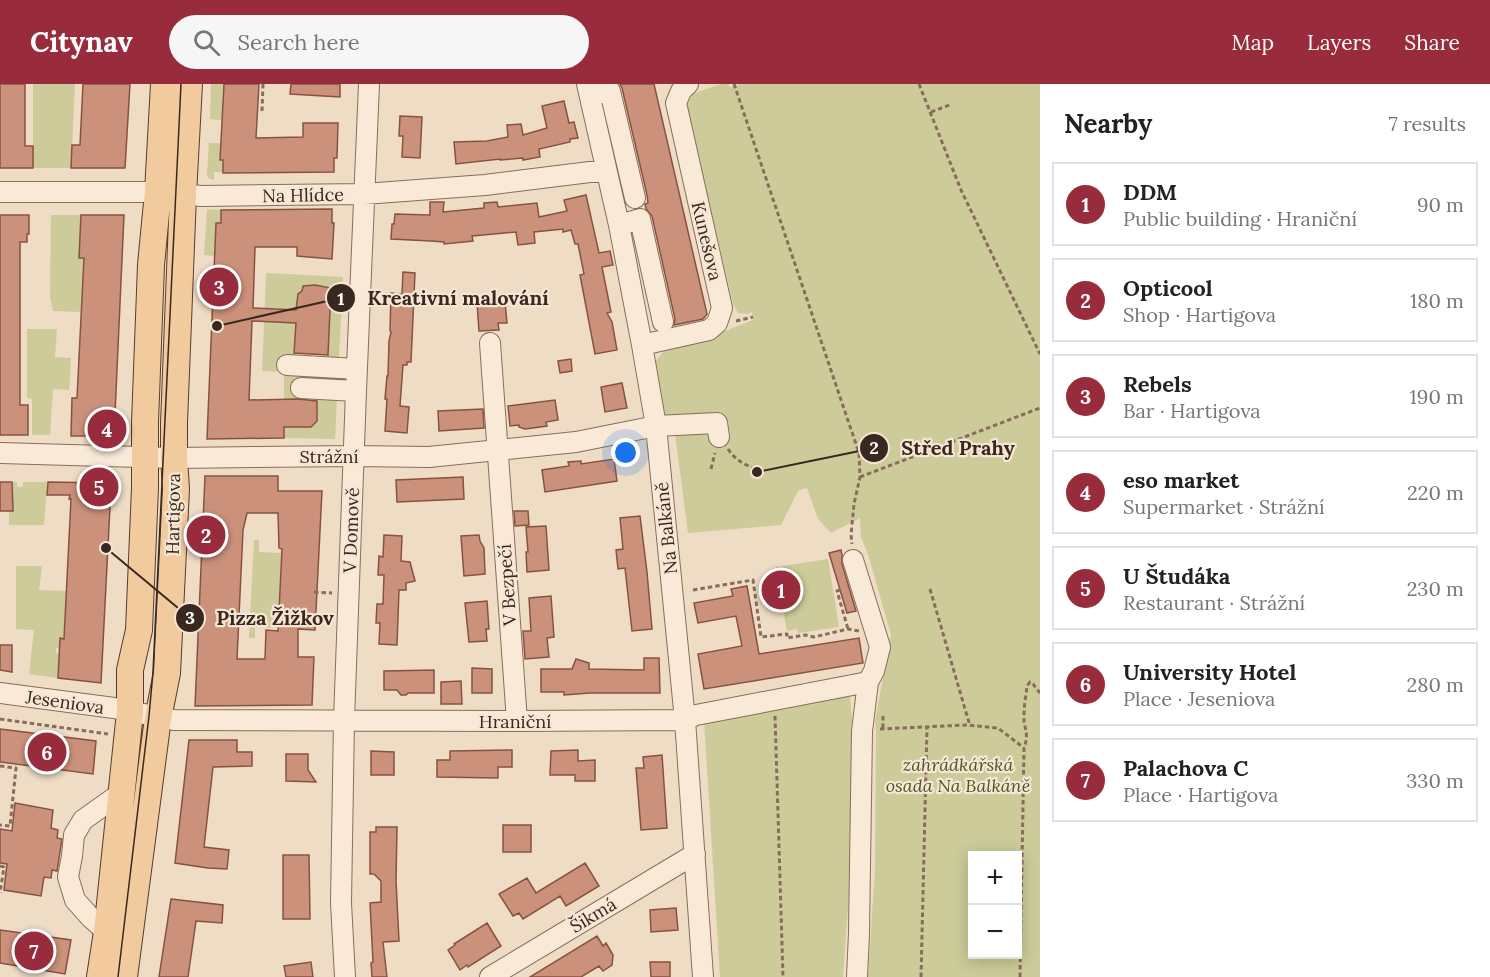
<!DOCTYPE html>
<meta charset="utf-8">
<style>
:root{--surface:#fff;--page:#f6f6f6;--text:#222;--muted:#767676;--line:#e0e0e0;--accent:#982b3c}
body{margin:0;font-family:Lora,serif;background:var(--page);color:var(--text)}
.controls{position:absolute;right:18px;bottom:18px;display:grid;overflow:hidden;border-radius:0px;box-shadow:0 3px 15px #0003}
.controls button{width:54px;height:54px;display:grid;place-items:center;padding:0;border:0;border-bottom:2px solid var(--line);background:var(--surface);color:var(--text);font:30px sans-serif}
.you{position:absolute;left:626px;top:369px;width:21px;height:21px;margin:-15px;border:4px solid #fff;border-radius:50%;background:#1a73e8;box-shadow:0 0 0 9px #1a73e833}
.badge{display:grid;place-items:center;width:39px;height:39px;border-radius:50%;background:var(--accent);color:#fff;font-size:20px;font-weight:700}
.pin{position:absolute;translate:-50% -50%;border:3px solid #fff;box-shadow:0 2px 6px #0006}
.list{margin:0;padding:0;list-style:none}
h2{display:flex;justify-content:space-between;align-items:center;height:78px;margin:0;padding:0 24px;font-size:26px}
h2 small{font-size:20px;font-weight:400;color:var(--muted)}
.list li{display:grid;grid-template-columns:39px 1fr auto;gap:18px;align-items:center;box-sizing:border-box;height:84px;margin:0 12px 12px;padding:0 12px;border:2px solid var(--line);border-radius:0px}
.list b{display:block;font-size:22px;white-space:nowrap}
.list p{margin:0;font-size:20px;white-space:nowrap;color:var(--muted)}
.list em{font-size:20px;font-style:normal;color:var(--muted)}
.icon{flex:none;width:33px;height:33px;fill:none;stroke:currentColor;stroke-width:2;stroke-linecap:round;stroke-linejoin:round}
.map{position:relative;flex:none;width:1040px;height:893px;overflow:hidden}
header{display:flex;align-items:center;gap:36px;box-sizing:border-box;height:84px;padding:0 30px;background:var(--accent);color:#fff}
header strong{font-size:28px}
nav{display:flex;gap:33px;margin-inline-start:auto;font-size:21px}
.search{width:420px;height:54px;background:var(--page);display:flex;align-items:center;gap:15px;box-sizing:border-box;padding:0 21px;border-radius:33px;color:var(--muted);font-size:22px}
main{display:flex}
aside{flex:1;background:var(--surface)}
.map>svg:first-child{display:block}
.green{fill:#cccb99;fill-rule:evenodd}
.building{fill:#cc917b;stroke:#885241;stroke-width:1.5;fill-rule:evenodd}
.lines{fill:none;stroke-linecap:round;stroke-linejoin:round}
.minor-casing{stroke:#896d5b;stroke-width:22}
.major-casing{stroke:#573c2f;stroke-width:28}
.path{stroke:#896d5b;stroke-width:3;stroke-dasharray:4.5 3;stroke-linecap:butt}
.minor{stroke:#f9ead8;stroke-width:20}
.major{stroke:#f1ca9d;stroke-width:26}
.tram{stroke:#39281f;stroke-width:1.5}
.labels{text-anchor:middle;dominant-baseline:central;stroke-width:4.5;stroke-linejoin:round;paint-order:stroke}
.street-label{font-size:18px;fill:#39281f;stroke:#f6e7d5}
.park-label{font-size:18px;font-style:italic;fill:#515625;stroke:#f6e7d5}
.leader{fill:none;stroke:#39281f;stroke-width:2}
.callout-dot{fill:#39281f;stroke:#f6e7d5;stroke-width:2}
.mark-label{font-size:18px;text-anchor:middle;font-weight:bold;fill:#fff}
.callout-label{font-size:20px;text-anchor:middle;font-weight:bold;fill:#39281f;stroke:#f6e7d5;stroke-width:4.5;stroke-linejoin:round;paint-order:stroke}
</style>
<header>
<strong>Citynav</strong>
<div class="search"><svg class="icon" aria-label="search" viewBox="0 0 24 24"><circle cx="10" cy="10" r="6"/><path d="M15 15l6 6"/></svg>Search here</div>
<nav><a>Map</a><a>Layers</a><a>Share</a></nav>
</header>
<main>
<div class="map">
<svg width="1040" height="893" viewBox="0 0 1040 893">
<rect width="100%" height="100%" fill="#eedcc5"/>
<path class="green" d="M33 0H75L71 84H33Z
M211 0H223L222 36 210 35Z
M721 0H728L730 3 741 0H1040V893H868L875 784 876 645 875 637 891 551 868 470 861 453 860 434 831 449 818 435 807 404 798 407 781 441 688 449 674 342 672 335 659 328 650 284 664 267 710 253 753 236 752 228 748 230 738 229 733 219 686 24 692 10ZM972 772H1018V870H972Z
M209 59H221L220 75 223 76V88H214V96L208 94 207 90Z
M207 125 221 126V139L215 172 204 171Z
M51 131H81L79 174H84L82 228 53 227 50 213Z
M266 189 343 193 335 355 284 354V343L317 326V311L298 312V318H284V288L262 287ZM303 203 331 204 327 278 294 273 296 241Z
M27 245H57L55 273 71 274 69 306 53 305 50 351H32V315L27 314Z
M12 398H17V403H23V398H47L44 441H9V427H13Z
M254 456H259V468L281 469 278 544 255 543V554H249Z
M828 475 839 543 798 549 797 545 787 547 776 483Z
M16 482H42L39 506 67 507 64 555 60 554V564H56V569H59L58 594 29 590 34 546 16 545Z
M849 605 852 635 851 782 843 893H720L704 636Z"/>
<path class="building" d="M0 0H25V62H33V84H0Z
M83 0H130L125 84H71L72 61H80Z
M224 0H259L256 54 303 53V39H338L337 74H334V88L223 89V76H220Z
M291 0H340V13L290 10Z
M620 0H654L707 230 703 235 674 241 675 235 652 132 646 125 645 120 648 119 647 111 622 4Z
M564 17 569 39 574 38 578 54 570 55V58L539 65 540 73 523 76V74L500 76V75L456 80 454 58 487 57 508 53 507 41 521 40 523 51 547 44 542 22Z
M400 32 422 33 420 74 402 73 403 52H399Z
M586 111 599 169 610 167 613 181 602 183 611 228 607 229 612 238 617 266 595 270 580 191 584 190 578 160H575L571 146 563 148V145L534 148 535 159 518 161 516 148 472 152 473 157 444 160V158L431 157 391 155 392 140H394L395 130 430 131V118H444L443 128 484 124V119L497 118 498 123 537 119 539 133 567 127 564 116Z
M332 125V139H334L332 175 297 172V163H255L253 224 296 226 298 210 302 207 303 202 315 201 331 204 328 271 294 269 296 239 252 237 249 316 298 315 317 317V337L311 343H284V354L207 355 216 139H221V126Z
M0 131H29V150H27V158H20V321H28V351H0Z
M81 131H124L114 352H71L72 314H77L84 174H79Z
M403 188 415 189 411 278H407V281H403L400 322 409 323 407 349 385 347 387 315H385L387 292H388L389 257 391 248 390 247 391 209 402 210Z
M505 218 507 239H498L499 246 479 247 477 219Z
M571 275 572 287 560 289 558 277Z
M622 299 627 324 605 328 601 303Z
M555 316 558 336 546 338 547 342 525 345 519 343V341L510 342 508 322Z
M483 325 484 344 439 347 438 327Z
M614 375 617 397 545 408 542 386 569 382 568 378 581 377V380Z
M205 392H278V407H322L315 546 298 545V573H314L312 621 195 622ZM247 429H278L279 464 282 465 278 547 266 546 265 575H237L243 446Z
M463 393 464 415 397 418 396 396Z
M0 398H12L13 427H0Z
M48 398 107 399 111 403 101 599 58 594 60 554 64 555 71 415H69L70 411H47Z
M514 427H528L529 441 515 442Z
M640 432 647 488 652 545 632 547 625 484 618 485 616 466 623 465 620 434Z
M546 442 549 486 527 488 526 468H528L526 443Z
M384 451 402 452 401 477 410 478 415 497 406 499V506H399L397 561 379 560 380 539H376L377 520H383L384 491H378L379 472 383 473Z
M479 451 480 457 484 464 485 490 464 492 461 452Z
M841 466 842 471V480L856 527 847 529 829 469Z
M747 502 759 570 859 554 863 579 704 605 698 570 742 562 736 532 698 539 694 519 733 512 731 505Z
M551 512 554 553 547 554 549 573 525 575 523 547H531L529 514Z
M487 517 489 545H486L487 557 469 558 465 519Z
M0 561H12V588L0 586Z
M644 574H659L660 609H590L564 611V608H541V585H572L576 575 589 579V585L644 586Z
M472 584 492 585V609H472Z
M434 586V609H408L406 611H401L397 606H384V587Z
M461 597 462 620H441V598Z
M0 645 96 657 93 690 0 678Z
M189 656H237V668H252V682L213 683 204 763 229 766 227 785 208 784 175 779Z
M512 666V683H498V694L437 693V676H450V667Z
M578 666V677L595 676V697H575V691H550L551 667Z
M371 667 394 668V691H371Z
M286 670H308V686L316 698 286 697Z
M662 671 667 744 641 746 636 684H644L643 673Z
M15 719 53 726 51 744 58 746 57 754 62 755 57 787 52 786 51 794 44 793 41 812 4 806 7 780 0 779V745L12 747Z
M503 741H531V768H503Z
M376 743H397L396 797 399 857 383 858 387 893H372L371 879 373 878 370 819 381 818V797L374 790H370V748H376Z
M283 771H309L310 835H283Z
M585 779 599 802 566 822 560 812 523 835 519 829 513 832 499 810 527 794 536 809Z
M171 815 223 821 222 839 196 837 188 893H159Z
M676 824 678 846 651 848 650 826Z
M487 839 501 862 468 883 467 881 460 886 448 866 455 861 454 860Z
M0 846 71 856 65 890 0 879Z
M597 852 603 862 606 859 613 871 612 881 603 887 599 882 581 893H530Z
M311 878 313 893H286L284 882Z
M650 878H670V893H651Z"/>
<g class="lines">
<g class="minor-casing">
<path id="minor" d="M587 0 619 141 642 261 656 342 685 636 703 893
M590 10 610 7 635 114
M0 108H158L202 112 364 110 485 101 606 86
M619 141 640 135 663 238
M490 259 517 637
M642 261 709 246 717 239 722 224 676 19 681 7 688 0
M287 281 357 285
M301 304 356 307
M0 369 174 374 354 372 429 373 576 358 656 342 717 339 719 353
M853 476 880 563 874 587 868 598 862 647 859 849 857 893
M0 609 114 624 174 636 517 637 685 636 696 631 868 598
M107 848 91 834 75 816 68 793 72 772 74 751 83 736 121 709
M345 893 341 819 344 636 356 307 369 0
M490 893 695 770"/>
</g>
<g class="major-casing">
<path id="major" d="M100 893 107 848 130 628V586L139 546 145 404V338L151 181 158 108 164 0
M124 893 158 634 167 589 176 405 174 374V339L183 111 189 0"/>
</g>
<path class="path" d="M734 0 859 369 860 393 854 420 851 451 852 460
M919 0 961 106 1040 270
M262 27 263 0
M931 28 952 20
M736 237 753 233
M728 365C734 374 742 380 752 383
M711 385 715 369
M860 393 1040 324
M930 505 970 642
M693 506 753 496 761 553 787 550V554L805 551 814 553 848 545 859 547
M840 506 837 507 848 545
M314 508 332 509
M775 632 783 893
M883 632V645
M0 635 108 650
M880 645 966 641 998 644 1024 664
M0 682 16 684 10 742 0 741
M0 782 4 783 0 809
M921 893 927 643
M1020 893 1024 664C1030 647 1023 645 1024 631 1024 621 1026 611 1027 602L1030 598 1033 600 1040 609"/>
<use href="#minor" class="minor"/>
<use href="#major" class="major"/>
<path class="tram" d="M118 893 149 632 153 588 181 0"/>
</g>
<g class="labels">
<g class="street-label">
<text transform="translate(303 111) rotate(-1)">Na Hlídce</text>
<text transform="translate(707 157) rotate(77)">Kunešova</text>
<text x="329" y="372">Strážní</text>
<text transform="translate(173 430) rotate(-89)">Hartigova</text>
<text transform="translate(666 444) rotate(-96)">Na Balkáně</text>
<text transform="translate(351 446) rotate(-88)">V Domově</text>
<text transform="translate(507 501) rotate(-94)">V Bezpečí</text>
<text transform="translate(65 618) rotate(8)">Jeseniova</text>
<text x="515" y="637">Hraniční</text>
<text transform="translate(593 831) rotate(-31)">Šikmá</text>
</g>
<g class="park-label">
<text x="958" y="680">zahrádkářská<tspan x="958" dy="21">osada Na Balkáně</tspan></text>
</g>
</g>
<path class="leader" d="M217 242L341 214M757 388L874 364M106 464L190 534"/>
<g class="callout-dot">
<circle cx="217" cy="242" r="6"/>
<circle cx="757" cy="388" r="6"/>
<circle cx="106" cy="464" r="6"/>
<circle cx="341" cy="214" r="15"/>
<circle cx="874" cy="364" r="15"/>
<circle cx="190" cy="534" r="15"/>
</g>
<g class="mark-label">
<text x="341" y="221">1</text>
<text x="874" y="370">2</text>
<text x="190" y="540">3</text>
</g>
<g class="callout-label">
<text x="458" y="221">Kreativní malování</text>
<text x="958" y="371">Střed Prahy</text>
<text x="275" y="541">Pizza Žižkov</text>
</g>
</svg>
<div class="controls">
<button>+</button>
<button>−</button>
</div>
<div class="you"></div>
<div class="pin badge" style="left:781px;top:506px">1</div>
<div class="pin badge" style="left:206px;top:451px">2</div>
<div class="pin badge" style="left:219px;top:203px">3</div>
<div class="pin badge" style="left:107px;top:345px">4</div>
<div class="pin badge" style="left:99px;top:403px">5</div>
<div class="pin badge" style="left:47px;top:668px">6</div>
<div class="pin badge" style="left:34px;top:867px">7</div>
</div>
<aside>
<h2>Nearby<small>7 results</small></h2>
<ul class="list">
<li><span class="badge">1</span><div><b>DDM</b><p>Public building · Hraniční</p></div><em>90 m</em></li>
<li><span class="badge">2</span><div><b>Opticool</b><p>Shop · Hartigova</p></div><em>180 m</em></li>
<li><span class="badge">3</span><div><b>Rebels</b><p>Bar · Hartigova</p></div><em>190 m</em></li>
<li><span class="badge">4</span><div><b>eso market</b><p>Supermarket · Strážní</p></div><em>220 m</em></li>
<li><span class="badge">5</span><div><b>U Študáka</b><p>Restaurant · Strážní</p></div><em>230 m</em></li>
<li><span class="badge">6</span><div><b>University Hotel</b><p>Place · Jeseniova</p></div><em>280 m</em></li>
<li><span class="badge">7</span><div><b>Palachova C</b><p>Place · Hartigova</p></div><em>330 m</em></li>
</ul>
</aside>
</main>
